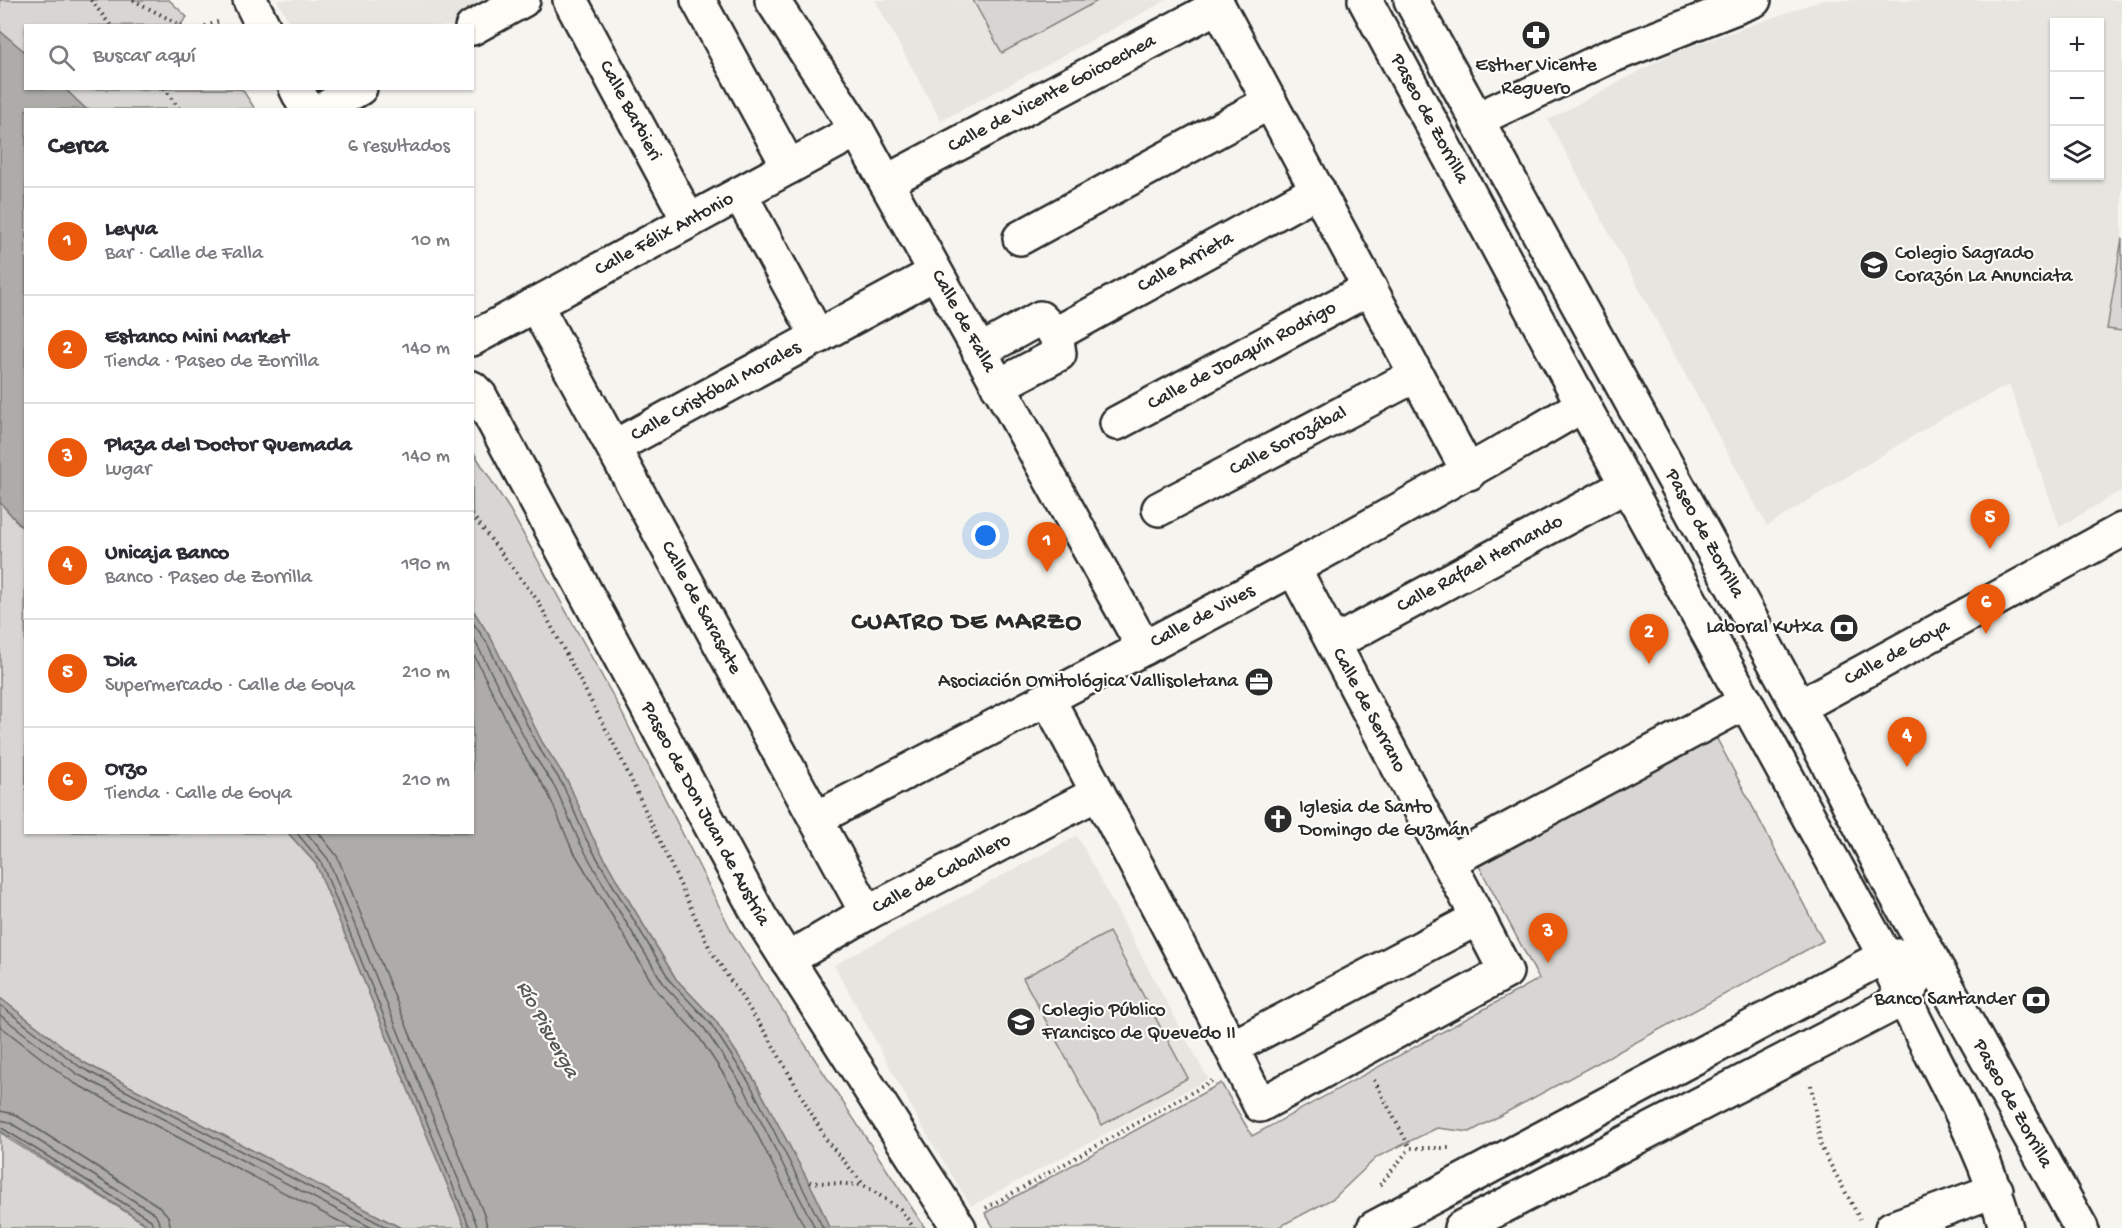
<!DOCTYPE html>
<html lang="es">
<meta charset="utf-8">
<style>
:root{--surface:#fff;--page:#f7f7f7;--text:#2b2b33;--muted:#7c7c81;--line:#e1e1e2;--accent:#ea580c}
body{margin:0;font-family:"Gochi Hand",sans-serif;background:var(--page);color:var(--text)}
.controls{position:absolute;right:18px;top:18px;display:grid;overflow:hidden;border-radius:0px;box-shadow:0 2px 4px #0004}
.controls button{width:54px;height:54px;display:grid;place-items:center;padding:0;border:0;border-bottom:2px solid var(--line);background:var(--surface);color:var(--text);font:30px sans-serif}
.you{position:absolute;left:986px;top:536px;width:21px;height:21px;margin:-15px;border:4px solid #fff;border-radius:50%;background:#1a73e8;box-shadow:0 0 0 9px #1a73e833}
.badge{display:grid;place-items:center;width:39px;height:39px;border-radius:50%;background:var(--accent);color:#fff;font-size:20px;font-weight:700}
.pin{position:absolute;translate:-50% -50px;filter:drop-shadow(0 2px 3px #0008)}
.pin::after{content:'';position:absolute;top:32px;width:21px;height:18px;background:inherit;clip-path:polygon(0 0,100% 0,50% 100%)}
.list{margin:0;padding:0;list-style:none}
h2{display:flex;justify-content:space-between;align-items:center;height:78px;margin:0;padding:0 24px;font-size:26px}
h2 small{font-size:20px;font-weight:400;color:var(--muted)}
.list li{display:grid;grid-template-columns:39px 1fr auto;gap:18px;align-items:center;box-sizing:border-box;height:108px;padding:0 24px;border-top:2px solid var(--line)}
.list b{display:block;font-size:22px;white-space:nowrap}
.list p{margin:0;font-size:20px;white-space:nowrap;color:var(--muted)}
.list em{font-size:20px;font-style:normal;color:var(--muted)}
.icon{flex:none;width:33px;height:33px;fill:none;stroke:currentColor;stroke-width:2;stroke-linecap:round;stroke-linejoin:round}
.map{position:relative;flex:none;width:2122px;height:1228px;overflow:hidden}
.search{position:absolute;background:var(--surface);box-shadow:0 2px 4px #0004;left:24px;top:24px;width:450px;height:66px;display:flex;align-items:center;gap:15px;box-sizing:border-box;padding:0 21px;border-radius:0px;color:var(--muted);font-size:22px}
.panel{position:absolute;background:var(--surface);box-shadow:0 2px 4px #0004;left:24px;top:108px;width:450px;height:726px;border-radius:0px}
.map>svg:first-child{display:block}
.built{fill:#e6e5e0;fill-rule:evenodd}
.green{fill:#d7d6d2;stroke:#81807e;stroke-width:1.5}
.water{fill:#adaca9;stroke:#797877;stroke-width:1.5}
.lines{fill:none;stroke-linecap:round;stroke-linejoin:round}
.shore{stroke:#5f5f5d;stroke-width:1.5}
.minor-casing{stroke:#2b2b2b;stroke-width:38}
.major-casing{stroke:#2b2b2b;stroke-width:38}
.path{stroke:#2b2b2b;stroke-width:4;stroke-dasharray:1.5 4.5;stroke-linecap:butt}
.minor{stroke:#fdfcf7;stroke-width:33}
.major{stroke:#fdfcf7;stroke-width:33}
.labels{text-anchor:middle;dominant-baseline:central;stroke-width:4.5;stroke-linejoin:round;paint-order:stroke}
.poi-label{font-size:20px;fill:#2b2b2b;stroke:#fdfcf7;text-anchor:start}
.street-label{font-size:20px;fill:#2b2b2b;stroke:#fdfcf7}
.water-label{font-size:21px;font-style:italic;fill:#585857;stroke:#fdfcf7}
.district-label{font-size:26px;font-weight:bold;letter-spacing:1.5px;fill:#2b2b2b;stroke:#fdfcf7}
</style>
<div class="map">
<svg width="2122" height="1228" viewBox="0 0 2122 1228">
<rect width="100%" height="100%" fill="#f5f4ef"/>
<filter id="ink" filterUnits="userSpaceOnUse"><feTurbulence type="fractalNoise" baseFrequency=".0167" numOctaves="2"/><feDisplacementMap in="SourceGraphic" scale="12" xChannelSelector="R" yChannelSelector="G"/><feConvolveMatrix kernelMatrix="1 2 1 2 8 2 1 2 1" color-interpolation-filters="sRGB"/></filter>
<g filter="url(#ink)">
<path class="built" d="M277 0H501L454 26 291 25Z
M875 0H1167L941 121Z
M1823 0H2122V490L2060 527 2009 385 1939 420 1767 526 1548 120 1675 52ZM2054 22H2100V176H2054Z
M1077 836 1208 1079 971 1206 923 1128 834 965Z"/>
<path class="green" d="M0 0H169L187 17 180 25 26 26 25 52 0 31Z
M973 0H1099L1002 53Z
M65 89H242L255 109H86Z
M2122 238V331L2107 329Z
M472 450 510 510 618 705 733 934 925 1228H829L816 1196 755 1081 715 1020 676 979 620 886 592 836 568 782 542 742 492 640 473 610Z
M0 502 25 531 26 832 288 833 316 864 465 1228H401L83 1062 0 998Z
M1716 737 1823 941 1470 1132 1437 1128 1377 1157 1334 1198 1277 1228H994L985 1213 1221 1083 1252 1136 1539 979 1479 866Z
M1109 932 1188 1078 1102 1125 1023 978Z
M0 1131 10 1140 152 1228H0Z"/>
<path class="water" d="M0 31 25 52 26 88 65 89 86 109 26 110 25 531 0 502Z
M473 610 492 640 542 742 568 782 592 836 620 886 676 979 715 1020 755 1081 816 1196 829 1228H465L316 864 288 833 472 832Z
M0 998 83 1062 401 1228H152L0 1131Z"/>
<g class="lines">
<path class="shore" d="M472 621 487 643 537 745 563 785 586 839 615 889 671 982 710 1023 750 1084 823 1228
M472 635 530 749 556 789 580 843 608 893 665 986 704 1028 744 1088 815 1228
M472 651 522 752 548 793 571 847 601 897 657 991 697 1034 736 1093 805 1228
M296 832 321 862 470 1228
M306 832 328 859 478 1228
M318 832 337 856 485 1217 487 1228
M0 1005 80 1067 388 1228
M0 1015 77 1074 372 1228
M0 1026 72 1082 352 1228
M0 1111 14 1114 160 1207 168 1216 171 1228
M0 1120 9 1122 155 1214 162 1228
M0 1127 151 1220 154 1228"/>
<g class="minor-casing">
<g id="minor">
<path d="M250 0 263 26"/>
<path id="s1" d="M570 0 689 221"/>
<path d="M698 0 789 167"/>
<path id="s2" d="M772 0 857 130 1144 648"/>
<path d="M1215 0 1469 473"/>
<path d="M472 28 523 0"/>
<path d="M296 88 307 110"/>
<path d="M322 110 360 88"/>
<path d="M1476 120 1606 58 1754 0"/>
<path id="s3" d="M886 182 1218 6"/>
<path d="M740 194 818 337"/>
<path d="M1020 238 1270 102"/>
<path id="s4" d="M535 304 867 913"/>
<path id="s5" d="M1056 334 1318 190"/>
<path id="s6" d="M472 339 857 130"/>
<path d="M979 352 1040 318 1056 334 1059 354 998 386"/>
<path id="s7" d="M472 388 480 396 760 917 959 1228"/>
<path id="s8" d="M1117 423 1370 288"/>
<path id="s9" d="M614 447 935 273"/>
<path id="s10" d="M1159 509 1416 375"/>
<path id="s11" d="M1294 569 1478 918"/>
<path id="s12" d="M1334 643 1627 485"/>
<path d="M1048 699C1120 834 1192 968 1260 1105L1506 972 1478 918 1231 1048"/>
<path id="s13" d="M1799 707 2122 530"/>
<path id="s14" d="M817 818C1075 685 1333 552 1583 405"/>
<path d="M1448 862 1746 702"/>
<path id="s15" d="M787 960 867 913 1098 793"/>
<path d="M1892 1228 1996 1190"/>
</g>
</g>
<g class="major-casing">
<g id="major">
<path id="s16" d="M1365 0 1583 405 1885 956C1923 1048 1981 1131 2006 1228"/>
<path id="s17" d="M1411 0 1799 707 1895 893 2081 1228"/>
<path d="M1374 1228 1885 956H1907"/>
<path d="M1461 1228 1903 999 1915 981"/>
</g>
</g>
<path class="path" d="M91 0 111 26
M133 0 182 26
M205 26 218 22
M164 88 180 110
M472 515 538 601 620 756 711 951 770 1040 827 1141 864 1185 900 1209 914 1228
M1374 1080 1410 1148H1451
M1811 1085 1821 1147 1860 1219
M810 1182 863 1185
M1380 1185 1410 1148
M986 1208 1212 1081"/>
<use href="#minor" class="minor"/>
<use href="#major" class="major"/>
</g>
</g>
<defs>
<g id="pharmacy-disc" transform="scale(1.5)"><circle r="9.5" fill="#2b2b2b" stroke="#fdfcf7"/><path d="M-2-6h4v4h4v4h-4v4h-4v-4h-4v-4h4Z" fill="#fff"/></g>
<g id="school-disc" transform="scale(1.5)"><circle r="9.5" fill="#2b2b2b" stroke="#fdfcf7"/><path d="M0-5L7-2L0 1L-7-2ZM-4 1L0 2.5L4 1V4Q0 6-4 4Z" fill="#fff"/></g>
<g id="bank-disc" transform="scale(1.5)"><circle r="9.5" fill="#2b2b2b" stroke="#fdfcf7"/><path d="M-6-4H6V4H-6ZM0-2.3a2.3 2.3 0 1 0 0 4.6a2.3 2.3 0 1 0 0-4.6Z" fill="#fff"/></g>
<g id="office-disc" transform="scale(1.5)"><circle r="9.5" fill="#2b2b2b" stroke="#fdfcf7"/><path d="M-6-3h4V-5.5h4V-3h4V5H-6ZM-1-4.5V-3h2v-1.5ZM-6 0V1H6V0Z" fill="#fff"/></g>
<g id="church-disc" transform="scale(1.5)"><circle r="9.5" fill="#2b2b2b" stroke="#fdfcf7"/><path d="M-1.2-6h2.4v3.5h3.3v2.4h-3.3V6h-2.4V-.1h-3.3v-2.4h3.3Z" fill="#fff"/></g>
</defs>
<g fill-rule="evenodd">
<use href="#pharmacy-disc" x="1536" y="35"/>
<use href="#school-disc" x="1874" y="265"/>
<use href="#bank-disc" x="1844" y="628"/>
<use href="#office-disc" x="1259" y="682"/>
<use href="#church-disc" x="1278" y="819"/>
<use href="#bank-disc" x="2036" y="1000"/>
<use href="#school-disc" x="1021" y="1022"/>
</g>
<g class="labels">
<g class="poi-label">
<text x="1536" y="66" text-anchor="middle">Esther Vicente<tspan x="1536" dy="23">Reguero</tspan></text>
<text x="1895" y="254">Colegio Sagrado<tspan x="1895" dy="23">Corazón La Anunciata</tspan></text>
<text x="1823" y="628" text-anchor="end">Laboral Kutxa</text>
<text x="1238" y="682" text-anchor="end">Asociación Ornitológica Vallisoletana</text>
<text x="1299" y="808">Iglesia de Santo<tspan x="1299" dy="23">Domingo de Guzmán</tspan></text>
<text x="2015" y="1000" text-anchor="end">Banco Santander</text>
<text x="1042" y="1011">Colegio Público<tspan x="1042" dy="23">Francisco de Quevedo II</tspan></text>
</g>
<g class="street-label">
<text stroke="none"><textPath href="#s3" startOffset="188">Calle de Vicente Goicoechea</textPath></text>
<text stroke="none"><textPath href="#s1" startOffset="126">Calle Barbieri</textPath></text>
<text stroke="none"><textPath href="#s16" startOffset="135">Paseo de Zorrilla</textPath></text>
<text stroke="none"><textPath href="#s6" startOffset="219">Calle Félix Antonio</textPath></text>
<text stroke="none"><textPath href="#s5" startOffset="148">Calle Arrieta</textPath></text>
<text stroke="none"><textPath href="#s2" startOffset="374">Calle de Falla</textPath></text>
<text stroke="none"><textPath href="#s8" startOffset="142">Calle de Joaquín Rodrigo</textPath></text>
<text stroke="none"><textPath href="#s9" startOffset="116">Calle Cristóbal Morales</textPath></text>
<text stroke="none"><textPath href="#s10" startOffset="146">Calle Sorozábal</textPath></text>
<text stroke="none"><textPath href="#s17" startOffset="609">Paseo de Zorrilla</textPath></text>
<text stroke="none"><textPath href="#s12" startOffset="166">Calle Rafael Hernando</textPath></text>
<text stroke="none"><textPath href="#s4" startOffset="346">Calle de Sarasate</textPath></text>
<text stroke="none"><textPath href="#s14" startOffset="435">Calle de Vives</textPath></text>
<text stroke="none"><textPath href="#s13" startOffset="112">Calle de Goya</textPath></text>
<text stroke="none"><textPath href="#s11" startOffset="160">Calle de Serrano</textPath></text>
<text stroke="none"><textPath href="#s7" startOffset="486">Paseo de Don Juan de Austria</textPath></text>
<text stroke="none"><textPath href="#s15" startOffset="177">Calle de Caballero</textPath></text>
<text stroke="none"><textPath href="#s17" startOffset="1257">Paseo de Zorrilla</textPath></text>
</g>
<g class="water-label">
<text transform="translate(546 1030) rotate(61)">Río Pisuerga</text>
</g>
<g class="district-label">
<text x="967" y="623">CUATRO DE MARZO</text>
</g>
</g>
</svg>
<div class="controls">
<button>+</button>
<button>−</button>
<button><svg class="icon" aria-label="layers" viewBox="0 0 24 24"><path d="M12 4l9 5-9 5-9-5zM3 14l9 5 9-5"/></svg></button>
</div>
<div class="you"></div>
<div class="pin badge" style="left:1047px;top:572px">1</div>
<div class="pin badge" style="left:1649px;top:664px">2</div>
<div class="pin badge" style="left:1548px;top:963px">3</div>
<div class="pin badge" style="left:1907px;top:767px">4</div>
<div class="pin badge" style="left:1990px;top:549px">5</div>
<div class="pin badge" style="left:1986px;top:634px">6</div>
<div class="search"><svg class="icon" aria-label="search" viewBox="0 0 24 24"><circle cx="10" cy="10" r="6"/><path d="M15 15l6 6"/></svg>Buscar aquí</div>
<section class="panel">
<h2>Cerca<small>6 resultados</small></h2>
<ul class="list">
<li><span class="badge">1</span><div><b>Leyva</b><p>Bar · Calle de Falla</p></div><em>10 m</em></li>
<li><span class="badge">2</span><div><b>Estanco Mini Market</b><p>Tienda · Paseo de Zorrilla</p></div><em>140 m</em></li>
<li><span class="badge">3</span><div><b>Plaza del Doctor Quemada</b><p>Lugar</p></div><em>140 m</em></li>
<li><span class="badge">4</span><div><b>Unicaja Banco</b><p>Banco · Paseo de Zorrilla</p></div><em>190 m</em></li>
<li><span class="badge">5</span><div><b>Dia</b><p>Supermercado · Calle de Goya</p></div><em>210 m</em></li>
<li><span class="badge">6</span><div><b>Orzo</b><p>Tienda · Calle de Goya</p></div><em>210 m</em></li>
</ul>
</section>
</div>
